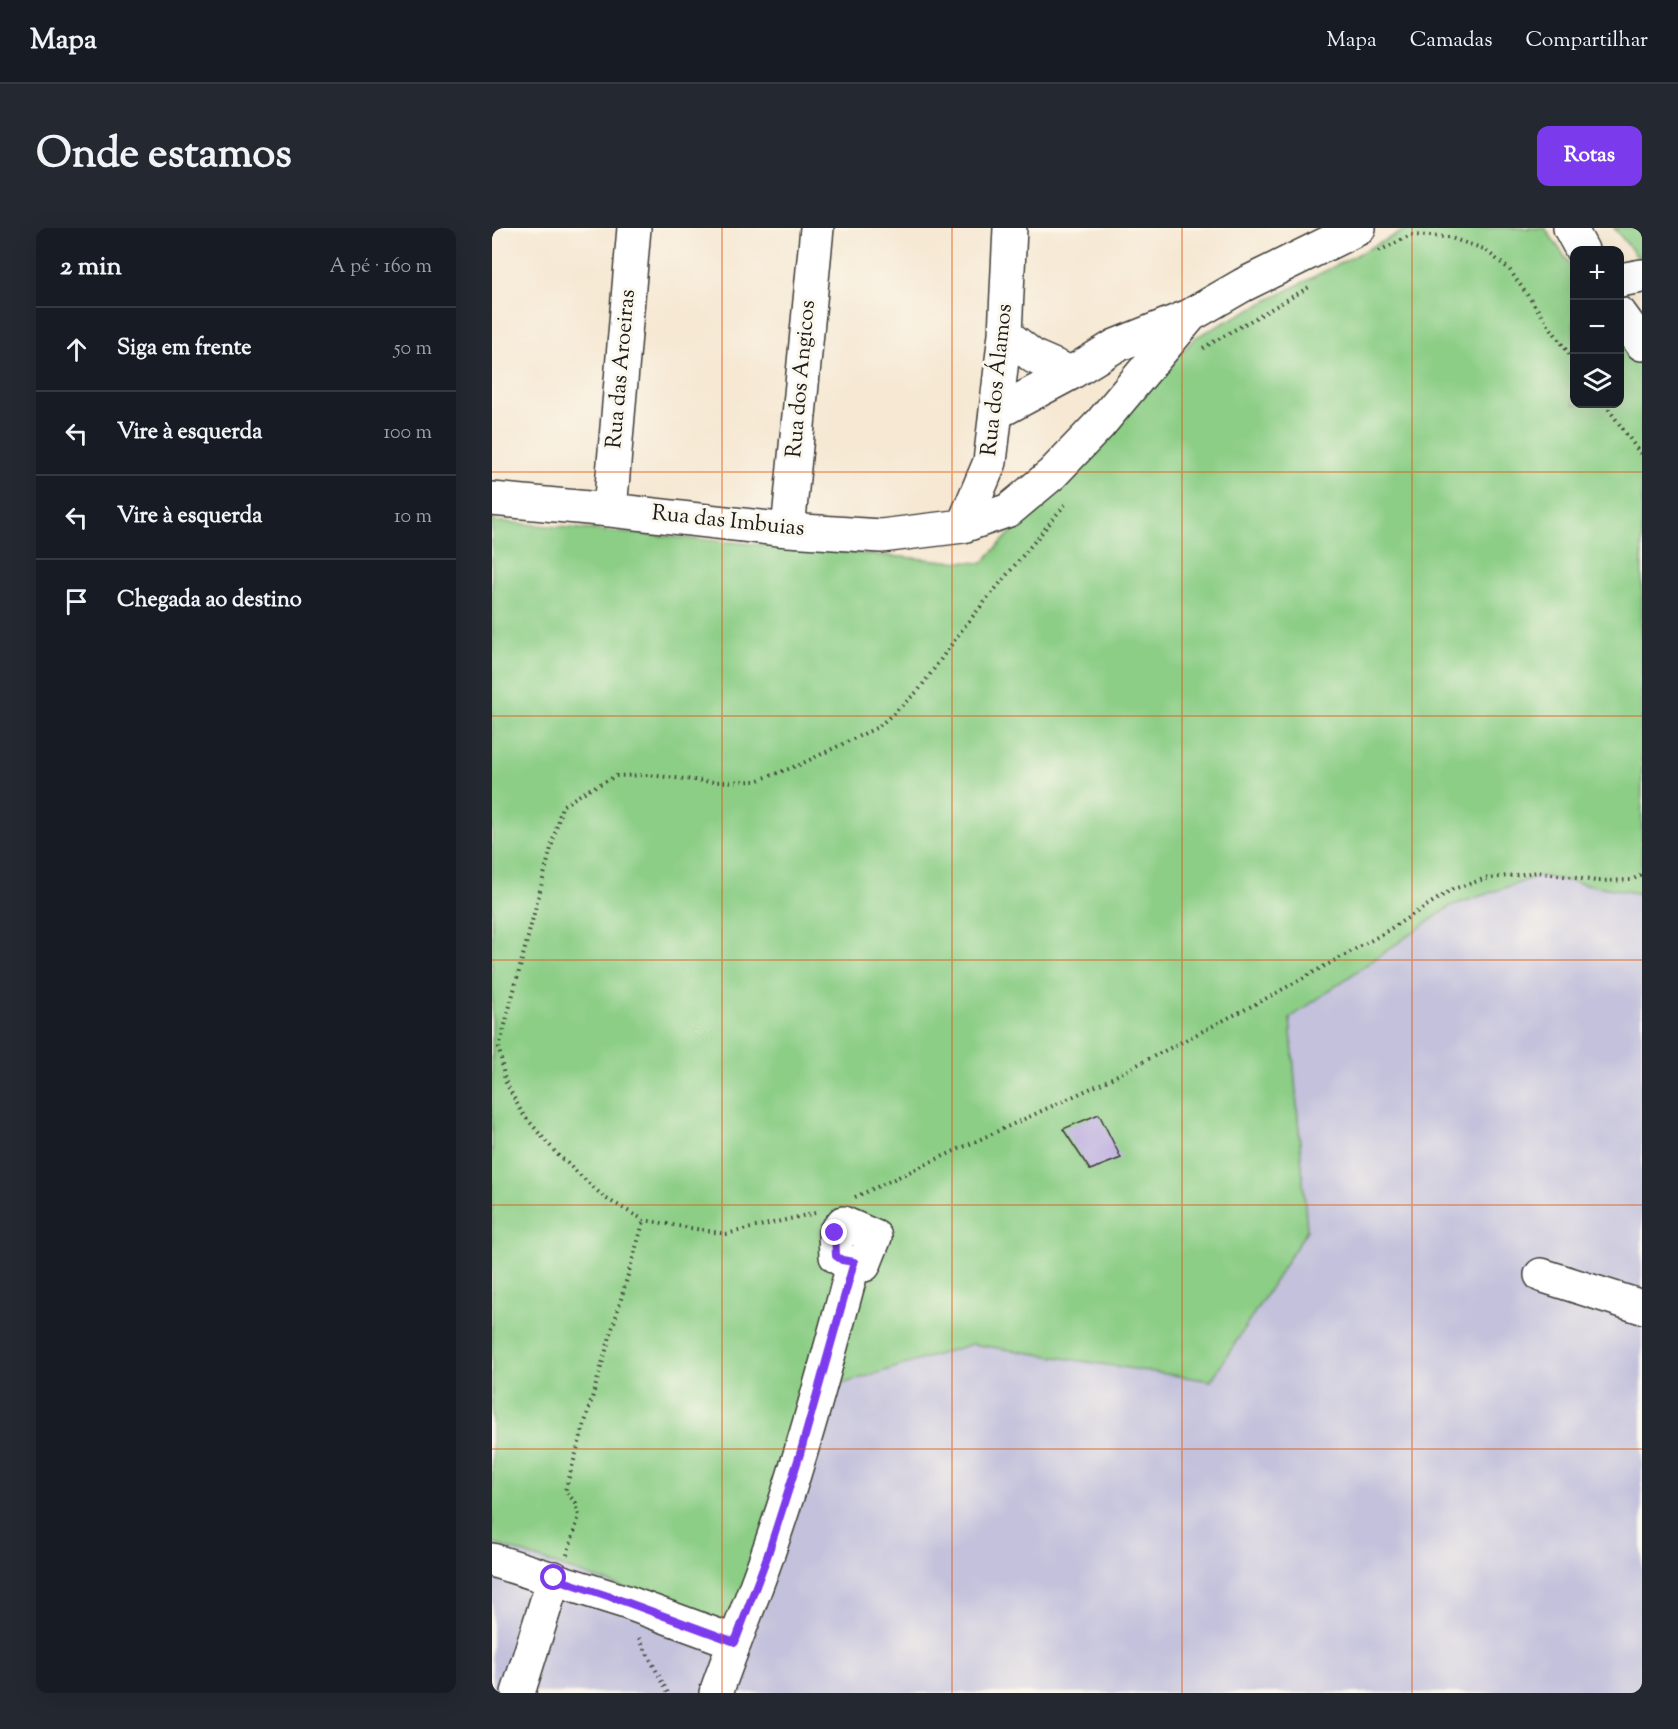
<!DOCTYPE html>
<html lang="pt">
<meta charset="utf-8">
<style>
:root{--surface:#171b24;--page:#242831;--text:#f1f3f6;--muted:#9ea1a6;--line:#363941;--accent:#7c3aed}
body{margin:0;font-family:"Sorts Mill Goudy",serif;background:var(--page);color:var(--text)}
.controls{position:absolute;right:18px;top:18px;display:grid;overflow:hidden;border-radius:12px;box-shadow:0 6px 24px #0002}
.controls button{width:54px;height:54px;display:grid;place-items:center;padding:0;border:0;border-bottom:2px solid var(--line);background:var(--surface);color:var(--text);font:30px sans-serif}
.stop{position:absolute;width:18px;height:18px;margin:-14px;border:4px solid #7c3aed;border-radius:50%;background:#fff}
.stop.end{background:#7c3aed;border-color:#fff;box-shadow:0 2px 6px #0008}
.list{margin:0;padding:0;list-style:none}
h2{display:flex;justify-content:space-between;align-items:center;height:78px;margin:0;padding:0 24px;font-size:26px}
h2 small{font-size:20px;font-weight:400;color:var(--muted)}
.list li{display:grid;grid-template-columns:39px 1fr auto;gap:18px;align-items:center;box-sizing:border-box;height:84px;padding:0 24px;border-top:2px solid var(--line)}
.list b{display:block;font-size:22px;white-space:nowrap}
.list em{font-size:20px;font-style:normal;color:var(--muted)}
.icon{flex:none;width:33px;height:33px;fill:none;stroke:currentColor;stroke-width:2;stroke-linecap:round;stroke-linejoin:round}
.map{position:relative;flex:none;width:1150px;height:1465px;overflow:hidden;border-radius:12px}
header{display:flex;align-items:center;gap:36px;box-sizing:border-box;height:84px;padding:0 30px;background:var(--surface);border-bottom:2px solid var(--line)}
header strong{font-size:28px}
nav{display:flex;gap:33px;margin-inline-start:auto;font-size:21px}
.intro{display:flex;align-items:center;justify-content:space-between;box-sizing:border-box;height:144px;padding:0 36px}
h1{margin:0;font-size:42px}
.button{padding:15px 27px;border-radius:12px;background:var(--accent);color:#fff;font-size:21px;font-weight:700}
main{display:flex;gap:36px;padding:0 36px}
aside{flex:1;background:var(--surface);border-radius:12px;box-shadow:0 6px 24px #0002}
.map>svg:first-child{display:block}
.industrial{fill:#c3c1db}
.green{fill:#8cce86;stroke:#547551;stroke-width:1.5}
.building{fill:#bdafdf}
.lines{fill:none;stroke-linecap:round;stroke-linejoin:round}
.minor-casing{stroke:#3d3b37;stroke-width:36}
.path{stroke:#3d3b37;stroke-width:4;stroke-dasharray:1.5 4.5;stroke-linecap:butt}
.minor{stroke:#fff;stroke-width:33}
.route{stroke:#7c3aed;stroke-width:8}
.grid{fill:none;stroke:#de560d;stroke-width:1.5;stroke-opacity:0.55}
.labels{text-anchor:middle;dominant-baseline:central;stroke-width:6;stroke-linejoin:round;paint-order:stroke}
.street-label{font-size:22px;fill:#1c1c1c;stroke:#fbf7ec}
</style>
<header>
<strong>Mapa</strong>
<nav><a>Mapa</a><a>Camadas</a><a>Compartilhar</a></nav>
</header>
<div class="intro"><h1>Onde estamos</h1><a class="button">Rotas</a></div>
<main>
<aside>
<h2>2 min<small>A pé · 160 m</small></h2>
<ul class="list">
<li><svg class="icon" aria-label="ahead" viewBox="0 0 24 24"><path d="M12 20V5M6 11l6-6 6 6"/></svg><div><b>Siga em frente</b></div><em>50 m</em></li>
<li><svg class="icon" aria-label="left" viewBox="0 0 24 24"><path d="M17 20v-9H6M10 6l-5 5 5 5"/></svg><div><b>Vire à esquerda</b></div><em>100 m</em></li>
<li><svg class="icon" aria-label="left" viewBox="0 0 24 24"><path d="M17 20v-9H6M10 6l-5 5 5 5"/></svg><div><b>Vire à esquerda</b></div><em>10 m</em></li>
<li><svg class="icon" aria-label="arrive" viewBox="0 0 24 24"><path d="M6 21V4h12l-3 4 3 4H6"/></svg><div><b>Chegada ao destino</b></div></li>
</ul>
</aside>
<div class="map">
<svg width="1150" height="1465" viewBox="0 0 1150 1465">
<rect width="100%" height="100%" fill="#fbf7ec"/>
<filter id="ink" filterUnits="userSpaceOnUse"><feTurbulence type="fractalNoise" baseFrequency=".0167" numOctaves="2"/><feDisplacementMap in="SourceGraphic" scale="12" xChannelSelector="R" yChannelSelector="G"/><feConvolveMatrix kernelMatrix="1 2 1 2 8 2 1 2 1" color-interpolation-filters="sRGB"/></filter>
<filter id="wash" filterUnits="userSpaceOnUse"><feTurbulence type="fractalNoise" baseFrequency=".008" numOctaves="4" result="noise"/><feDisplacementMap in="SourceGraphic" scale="24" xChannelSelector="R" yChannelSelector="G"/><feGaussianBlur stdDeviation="1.35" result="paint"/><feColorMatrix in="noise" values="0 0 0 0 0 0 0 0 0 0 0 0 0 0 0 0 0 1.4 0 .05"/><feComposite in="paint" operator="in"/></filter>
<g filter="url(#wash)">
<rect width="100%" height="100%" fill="#f6e8d3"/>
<path class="industrial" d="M1047 648 1150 666V1465H0V1315L259 1403 346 1157 480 1116 719 1153 815 1002 798 790 958 678Z"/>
<path class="green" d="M917 0H1053L1082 42V176H1128V106L1150 137V666L1047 648 959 678 798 790 815 1002 719 1153 480 1116 346 1157 259 1403 0 1315V293L455 333 490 335 704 109Z
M1122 0H1150V24L1147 31Z"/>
<g id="blocks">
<path class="building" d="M607 886 629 930 598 942 571 901Z"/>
</g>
</g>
<g filter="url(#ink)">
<use href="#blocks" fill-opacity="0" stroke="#3d3b37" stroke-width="1.5"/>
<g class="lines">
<g class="minor-casing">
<path id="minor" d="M1078 0 1090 22
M1128 52 1150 48
M1128 86 1150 116
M513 106 542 129 579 145
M504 185 579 145 623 118 695 89
M0 271 118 282 296 302 389 308 471 298 517 282 560 246 608 196 699 87 751 57 867 0
M118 282 142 0
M471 298 498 234 513 106 518 0
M296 302 325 0
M351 995 383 1009 372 1037 350 1032 344 1028 343 1005Z
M1049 1047 1150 1079
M0 1332 134 1374 243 1414
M26 1465 62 1350
M224 1465C240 1419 259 1374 275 1328 309 1232 335 1133 362 1034"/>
</g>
<path class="path" d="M887 23 919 7 956 9 992 21 1017 41 1082 133
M711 120 819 58
M1113 176 1150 228
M363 969 608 856 775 770 887 708 961 661 992 651 1046 644 1104 653 1140 652 1150 646
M323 985 234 1006 152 992 113 970 65 926 30 885 13 853 7 820 70 578 96 562 124 548 156 547 221 554 264 553 307 537 386 499 426 463 472 399 575 274
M75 1327 87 1288 84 1275 73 1263 152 992
M147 1410 176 1465"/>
<use href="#minor" class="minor"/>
</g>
</g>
<g class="lines" filter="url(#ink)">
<path class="route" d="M62 1350 134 1374 243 1414 275 1329 308 1226 362 1034 350 1032 344 1028 343 1005"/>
</g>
<path class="grid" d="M230 0V1465M460 0V1465M690 0V1465M920 0V1465M0 244H1150M0 488H1150M0 732H1150M0 977H1150M0 1221H1150"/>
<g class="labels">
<g class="street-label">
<text transform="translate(130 141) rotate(-85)">Rua das Aroeiras</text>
<text transform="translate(310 151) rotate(-85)">Rua dos Angicos</text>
<text transform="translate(506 152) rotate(-84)">Rua dos Álamos</text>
<text transform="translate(236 294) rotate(6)">Rua das Imbuias</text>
</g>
</g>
</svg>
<div class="controls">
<button>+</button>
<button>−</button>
<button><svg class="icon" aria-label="layers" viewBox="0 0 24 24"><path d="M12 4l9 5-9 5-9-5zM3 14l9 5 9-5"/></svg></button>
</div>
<div class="stop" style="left:62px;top:1350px"></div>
<div class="stop end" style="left:343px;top:1005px"></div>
</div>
</main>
